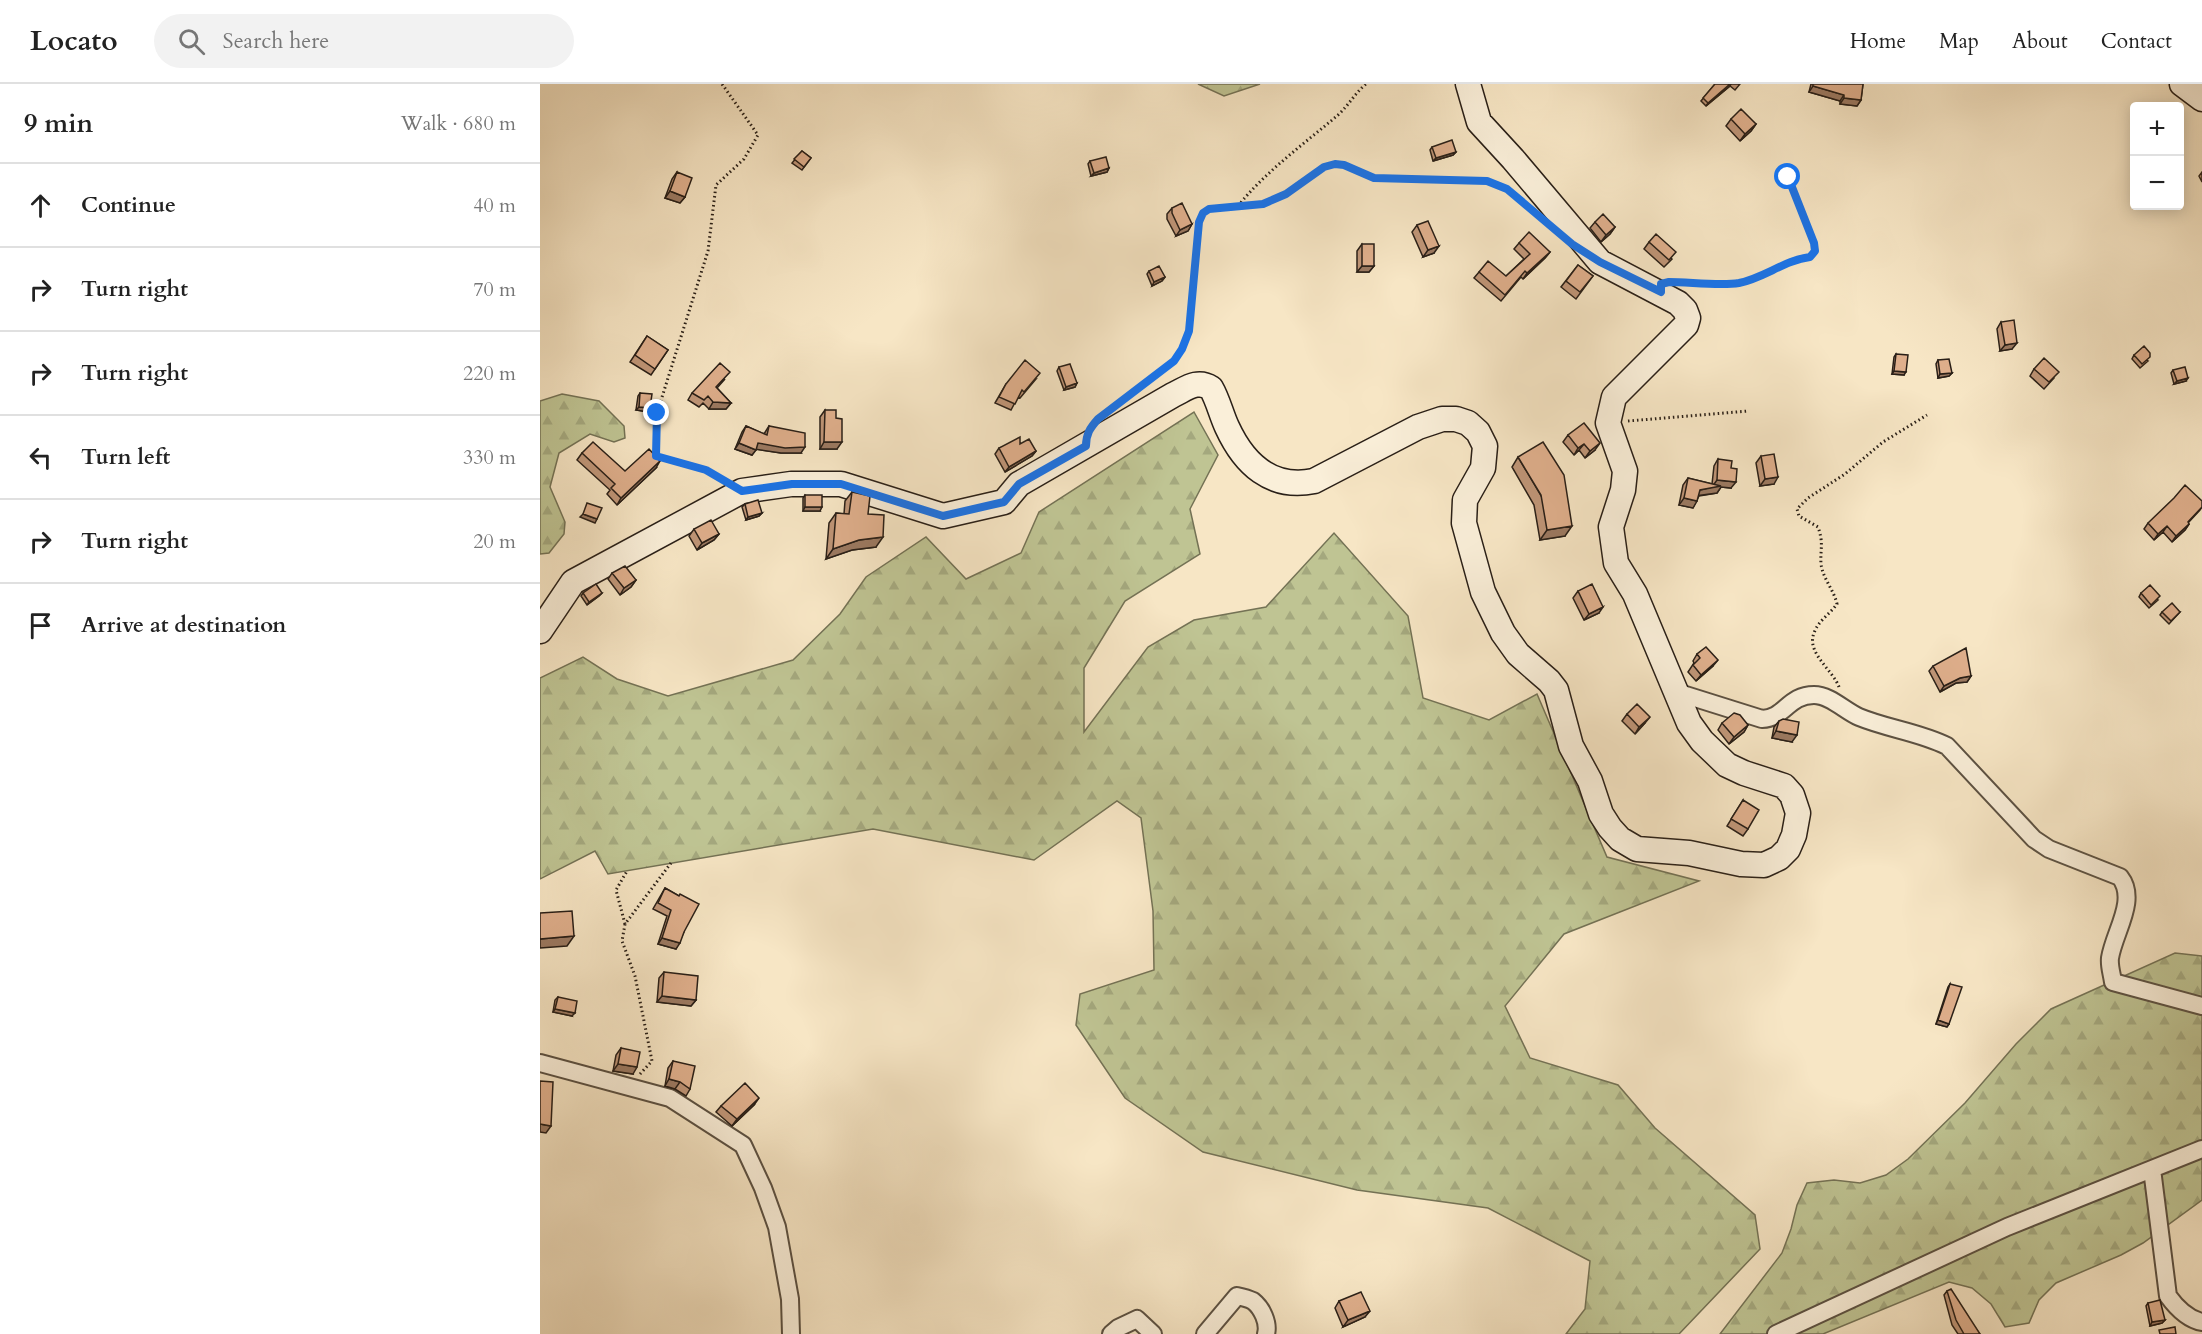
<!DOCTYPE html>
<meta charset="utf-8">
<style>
:root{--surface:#fff;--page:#f2f2f2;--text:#222;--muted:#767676;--line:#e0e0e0}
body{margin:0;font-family:Cardo,serif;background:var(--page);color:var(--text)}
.controls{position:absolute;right:18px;top:18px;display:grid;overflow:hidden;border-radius:6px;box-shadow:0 3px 15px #0003}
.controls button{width:54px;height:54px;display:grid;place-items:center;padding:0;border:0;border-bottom:2px solid var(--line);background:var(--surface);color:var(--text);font:30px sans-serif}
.stop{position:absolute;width:18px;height:18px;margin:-14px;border:4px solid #1a73e8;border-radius:50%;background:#fff}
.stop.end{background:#1a73e8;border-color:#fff;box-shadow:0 2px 6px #0008}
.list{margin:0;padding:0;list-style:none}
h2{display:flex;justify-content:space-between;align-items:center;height:78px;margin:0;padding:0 24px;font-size:26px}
h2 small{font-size:20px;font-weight:400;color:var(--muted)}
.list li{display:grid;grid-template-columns:39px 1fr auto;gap:18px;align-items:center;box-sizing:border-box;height:84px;padding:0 24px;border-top:2px solid var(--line)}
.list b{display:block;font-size:22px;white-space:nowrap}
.list em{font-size:20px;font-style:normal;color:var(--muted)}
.icon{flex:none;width:33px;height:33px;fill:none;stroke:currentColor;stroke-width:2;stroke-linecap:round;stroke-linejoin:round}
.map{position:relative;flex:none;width:1662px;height:1250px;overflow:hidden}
header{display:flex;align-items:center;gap:36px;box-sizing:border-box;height:84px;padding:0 30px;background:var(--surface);border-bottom:2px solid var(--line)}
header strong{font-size:28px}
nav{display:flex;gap:33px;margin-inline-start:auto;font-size:21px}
.search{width:420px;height:54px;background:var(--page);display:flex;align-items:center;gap:15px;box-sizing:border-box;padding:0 21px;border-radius:33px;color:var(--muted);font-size:22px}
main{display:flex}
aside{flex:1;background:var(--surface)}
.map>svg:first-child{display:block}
.forest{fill:url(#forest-firs);stroke:#747255;stroke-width:1.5}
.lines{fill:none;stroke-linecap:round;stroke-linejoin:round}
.street-casing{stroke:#5c5142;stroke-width:20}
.secondary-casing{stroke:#291f17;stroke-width:27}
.path{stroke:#291f17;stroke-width:3;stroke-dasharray:1.5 3;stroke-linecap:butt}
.street{stroke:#faefd9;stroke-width:16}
.secondary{stroke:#faefd9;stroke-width:24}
.wall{fill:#c09678;stroke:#291f17;stroke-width:1.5}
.shaded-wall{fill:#9c7a62;stroke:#291f17;stroke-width:1.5}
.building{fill:#dfaf8c;stroke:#291f17;stroke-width:1.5}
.route{stroke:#1a73e8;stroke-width:8}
</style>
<header>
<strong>Locato</strong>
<div class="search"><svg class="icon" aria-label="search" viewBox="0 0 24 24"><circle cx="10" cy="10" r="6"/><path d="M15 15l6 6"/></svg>Search here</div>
<nav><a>Home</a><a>Map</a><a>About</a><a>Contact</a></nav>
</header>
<main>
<aside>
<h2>9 min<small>Walk · 680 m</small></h2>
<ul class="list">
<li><svg class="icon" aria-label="ahead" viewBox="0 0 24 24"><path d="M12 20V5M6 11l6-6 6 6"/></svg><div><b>Continue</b></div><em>40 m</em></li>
<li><svg class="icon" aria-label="right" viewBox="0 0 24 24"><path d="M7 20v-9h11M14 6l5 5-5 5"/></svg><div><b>Turn right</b></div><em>70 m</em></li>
<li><svg class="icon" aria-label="right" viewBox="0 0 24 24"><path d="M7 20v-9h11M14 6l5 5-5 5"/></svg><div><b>Turn right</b></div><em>220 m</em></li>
<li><svg class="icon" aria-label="left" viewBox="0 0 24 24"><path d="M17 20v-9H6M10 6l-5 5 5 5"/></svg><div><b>Turn left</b></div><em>330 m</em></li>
<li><svg class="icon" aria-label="right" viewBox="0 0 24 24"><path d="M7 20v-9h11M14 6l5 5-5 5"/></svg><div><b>Turn right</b></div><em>20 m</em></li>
<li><svg class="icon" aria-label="arrive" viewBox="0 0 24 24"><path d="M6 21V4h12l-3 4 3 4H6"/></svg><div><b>Arrive at destination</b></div></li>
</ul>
</aside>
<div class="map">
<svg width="1662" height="1250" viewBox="0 0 1662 1250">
<defs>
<pattern id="forest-firs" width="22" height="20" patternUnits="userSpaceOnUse" patternTransform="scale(1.5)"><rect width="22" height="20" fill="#bfc493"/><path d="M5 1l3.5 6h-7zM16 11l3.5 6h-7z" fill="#a4a87e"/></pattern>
</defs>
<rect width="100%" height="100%" fill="#f7e6c5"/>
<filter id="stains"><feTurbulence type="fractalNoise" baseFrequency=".00333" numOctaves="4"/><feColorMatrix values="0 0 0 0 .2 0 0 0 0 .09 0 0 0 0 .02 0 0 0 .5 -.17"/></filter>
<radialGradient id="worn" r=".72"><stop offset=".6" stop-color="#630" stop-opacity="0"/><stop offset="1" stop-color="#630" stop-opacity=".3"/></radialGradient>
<path class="forest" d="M658 0H720L684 12Z
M22 310 59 317 84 342 85 354 74 358 50 350 19 369 10 403 25 438 24 450 9 469 0 470V317Z
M654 328 678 371 650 425 660 470 585 517 544 584V648L608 563 654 536 726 523 794 449 868 532 883 614 949 636 997 610 1067 773 1159 797 1024 850 965 922 990 974 1078 1001 1115 1044 1215 1131 1220 1165 1139 1250H1026L1045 1225 1050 1177 948 1124 817 1106 663 1068 585 1014 536 941 540 910 614 886 613 827 601 734 577 717 494 776 333 745 68 790 55 767 0 795V594L43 573 77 595 128 612 253 576 300 530 326 493 386 453 426 495 481 469 499 428Z
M1635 869 1662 872V1116L1603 1159 1581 1171 1516 1199 1499 1216 1489 1239 1465 1243 1451 1220 1432 1204 1409 1198 1283 1250H1180L1242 1169 1251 1145 1257 1121 1267 1099 1294 1096 1320 1099 1346 1091 1368 1075 1425 1019 1476 960 1511 925Z"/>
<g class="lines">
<g class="street-casing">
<path id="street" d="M1136 608 1222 635C1245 634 1248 611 1274 611 1290 611 1305 627 1319 633 1348 645 1379 648 1407 662L1494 755 1509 765 1580 793C1598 816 1574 848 1570 874 1569 882 1572 890 1573 898L1662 922
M0 979 130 1014 203 1061 223 1104 237 1143 250 1215 251 1250
M1612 1085 1628 1212C1636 1223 1647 1235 1662 1238
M571 1250 578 1244 597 1235 613 1250
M665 1250 697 1212C702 1213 709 1215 713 1217 722 1224 729 1239 726 1250
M1236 1250 1467 1143 1662 1065"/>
</g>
<g class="secondary-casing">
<path id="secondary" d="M1642 0 1662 15
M0 547 33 498 202 407 251 400H301L403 432 464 418 479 400 633 311C646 305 657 295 671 304 678 316 681 330 687 343 704 380 731 406 774 397L878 343 902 335H916L928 339 938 348 945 362 943 384 925 416 924 439 943 508 963 549 978 570 1009 597 1016 606 1031 662 1050 697 1061 730 1070 744 1080 755 1097 765 1149 769 1201 780 1224 781 1239 774 1248 765 1254 751 1258 729 1252 711 1244 702 1204 689 1187 681 1162 657 1149 639 1095 510 1076 479 1071 443 1083 406 1085 387 1068 339 1074 313 1146 241 1148 234 1145 226 1138 219 1060 178 973 75 939 38 928 0"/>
</g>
<path class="path" d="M698 122C726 87 764 60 798 31 809 21 815 9 826 0
M1142 198C1160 198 1181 201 1199 199 1224 195 1245 176 1270 173L1275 167 1274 159 1248 93
M573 322C592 306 615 294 633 277 656 255 656 171 659 138L663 129 669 125 723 120 746 110 784 83 795 80 804 81 834 94 947 97 967 105 982 118
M1088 337 1208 327
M182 396 166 386 116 372 117 329 168 167 176 101 204 75 218 51 182 0
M1299 603C1293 586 1266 569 1274 549 1278 537 1290 530 1297 520 1294 506 1283 495 1281 480 1280 465 1284 460 1278 443L1259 432 1257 425 1268 414 1305 390 1343 358 1387 331
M85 840 76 806 87 787
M100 990 112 977 95 892 82 857 85 840 131 779"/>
<use href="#street" class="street"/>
<use href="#secondary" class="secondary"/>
</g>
<path class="wall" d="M1175 0H1200L1195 6 1190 2 1166 22 1161 17Z
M1271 0H1323L1321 16 1317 22 1300 20V17L1269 8Z
M1191 35 1216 40 1211 47 1200 57 1186 42Z
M892 63 916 68 913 71 893 77 890 66Z
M262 67 271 74 262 86 252 79Z
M550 77 569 84 567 88 551 92 548 80Z
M137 88 145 113 140 119 125 114 132 95Z
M1662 88V98L1659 92Z
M632 124 652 140 648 147 636 152 627 135V130Z
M1055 138 1075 143 1070 150 1061 158 1050 144Z
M877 141 894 169 883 173 872 148Z
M1109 158 1132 175 1124 183 1104 165Z
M979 159 1010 168 1005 174 983 195 981 193 961 217 934 194 939 188 966 192 984 175 974 165Z
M822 160 834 182 829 188H817V167Z
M1038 181 1053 192 1036 215 1021 203Z
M609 187 625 193 622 197 612 202 607 190Z
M1461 238 1472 265 1460 267 1457 245Z
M107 252 128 266 111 291 90 278Z
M1356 270 1364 291 1352 290 1354 273Z
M1594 271 1608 277 1600 284 1592 275Z
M1398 276 1412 289 1409 292 1398 294 1396 280Z
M519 283 537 299 535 303 524 306 517 287Z
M1494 285 1514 294 1504 305 1490 292Z
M1633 286 1646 297 1634 300 1631 289Z
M185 295 177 304 191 319 186 325H169L163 319 159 323 148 316 152 309Z
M496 295 480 314 478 313 471 326 455 319 466 300Z
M100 309 110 324 108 328 96 326 98 312Z
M285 326 297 365H280V333Z
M206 342 224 350 229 342 261 369H241L216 365 212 371 195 365 202 348Z
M1028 351 1055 366 1045 374 1039 366 1034 371 1023 358Z
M480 360 496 367 492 372 465 388 455 370 459 364Z
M42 369 85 387 116 384 77 421 67 410 70 406 37 376Z
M1221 372 1234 400 1220 402 1216 379Z
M978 373 1025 452 1000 456 994 421 972 383Z
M1178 375 1191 404 1181 403 1177 409 1159 412 1153 424 1139 421 1143 401 1148 394 1172 400 1174 382Z
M312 408 328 430 336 463 312 466 286 475 289 439 296 429 304 430 305 417Z
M265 411 280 427H263V414Z
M1662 417V423L1660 426 1648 439 1649 440 1645 446 1632 458 1623 448 1614 456 1604 445 1608 439Z
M205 420 222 429 219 432 206 436 202 423Z
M154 445 179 450 174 456 157 466 149 452Z
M72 489 96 496 91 503 80 511 68 495Z
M1038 507 1059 529 1044 536 1033 514Z
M43 509H62L59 512 47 521 41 512Z
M1601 509 1618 516 1609 524 1599 513Z
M1622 528H1640L1629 540 1620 531Z
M1157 570 1173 582 1156 597 1148 588 1154 579 1153 577Z
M1393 582 1431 592 1427 598 1416 599 1400 608 1389 587Z
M1087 630 1105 639 1095 650 1082 637Z
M1239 637 1252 658 1232 654 1234 643Z
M1182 639 1208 641 1204 648 1189 660 1178 646Z
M1203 716 1208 745 1203 752 1187 742Z
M125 804 139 812 144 848 136 865 118 860 127 832 113 825Z
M124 888 156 916 151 922 117 918 119 894Z
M1410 900 1409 940 1407 943 1396 940 1408 903Z
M18 913 32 932 13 928 15 916Z
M81 964 93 990 73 987 76 971Z
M133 977 150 1005 146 1012 135 1005 125 1002 128 984Z
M214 1021 192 1042 176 1028 181 1022Z
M1407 1207 1440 1250H1418L1412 1241 1404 1211Z
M799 1217 825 1233 803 1243 795 1224Z
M1608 1219 1625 1236 1622 1239 1610 1242 1606 1222Z"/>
<path class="shaded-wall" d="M1190 0H1191L1190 2 1166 22 1168 19Z
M1273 2 1304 11 1300 17 1269 8Z
M1304 14 1321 16 1317 22 1300 20Z
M1216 40 1211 47 1200 57 1205 50Z
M916 68 913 71 893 77 896 74Z
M569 84 567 88 551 92 554 89Z
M130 107 145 113 140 119 125 114Z
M652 140 648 147 636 152 640 146Z
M1075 143 1070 150 1061 158 1066 151Z
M899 162 894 169 883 173 888 166Z
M1010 168 1005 174 983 195 987 189Z
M822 182H834L829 188H817Z
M625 193 622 197 612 202 614 198Z
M1477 259 1472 265 1460 267 1465 261Z
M1354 287 1366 288 1364 291 1352 290Z
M1412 289 1409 292 1398 294 1400 290Z
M1648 294 1646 297 1634 300 1637 297Z
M537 299 535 303 524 306 526 303Z
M173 318 191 319 186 325H169Z
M99 323 110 324 108 328 96 326Z
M284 358H302L297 365H280Z
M199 359 216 366 212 371 195 365Z
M218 359 265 363 261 369H241L214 365Z
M1060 359 1055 366 1045 374 1050 367Z
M1044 360 1039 366 1034 371 1038 364Z
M496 367 492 372 465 388 469 383Z
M120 377 116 384 77 421 81 414Z
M1238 393 1234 400 1220 402 1225 395Z
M1177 396 1196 398 1191 404 1181 403 1177 409 1155 412 1160 406 1172 403Z
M1144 414 1157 417 1153 424 1139 421Z
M265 423H282L280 427H263Z
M222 429 219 432 206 436 208 433Z
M43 430 57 435 55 439 40 433Z
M1649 440 1645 446 1632 458 1636 452Z
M1032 442 1025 452 1000 456 1007 446Z
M1627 442 1623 448 1614 456 1618 450Z
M179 450 174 456 157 466 162 459Z
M343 453 336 463 312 466 286 475 293 465 319 456Z
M96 496 91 503 80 511 84 504Z
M62 509 59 512 47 521 49 518Z
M1063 523 1059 529 1044 536 1049 530Z
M1178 576 1173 582 1156 597 1161 591Z
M1431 592 1427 598 1416 599 1400 608 1404 602 1420 594Z
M1110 633 1105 639 1095 650 1099 643Z
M1208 641 1204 648 1189 660 1194 653Z
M1236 647 1257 651 1252 658 1232 654Z
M34 852 27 862 0 864V855Z
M122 854 140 859 136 865 118 860Z
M122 912 156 916 151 922 117 918Z
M15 925 35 929 32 932 13 928Z
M1398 936 1409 940 1407 943 1396 940Z
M78 980 97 983 93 990 73 987Z
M129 995 140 998 135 1005 125 1002Z
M219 1014 214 1021 192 1042 197 1035Z
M0 1040 11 1042 6 1049 0 1048Z
M830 1227 825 1233 803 1243 808 1236Z
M1625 1236 1622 1239 1610 1242 1612 1238Z"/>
<path class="building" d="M1175 0H1190L1168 19 1163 14Z
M1273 0H1323L1321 16 1304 14V11L1273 2Z
M1201 25 1216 40 1205 50 1191 35Z
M912 56 916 68 896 74 892 63Z
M262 67 271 74 264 83 254 75Z
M566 73 569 84 554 89 550 77Z
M137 88 152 94 145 113 130 107Z
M642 119 652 140 640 146 632 129V124Z
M1063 130 1075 143 1066 151 1055 138Z
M888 137 899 162 888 166 877 141Z
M989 148 1010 168 987 189 985 187 965 211 939 188 948 177 966 192 990 170 979 159Z
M1116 150 1136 168 1129 176 1109 158Z
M822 160H834V182H822Z
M1038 181 1053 192 1040 208 1026 197Z
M619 182 625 193 614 198 609 187Z
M1474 236 1477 259 1465 261 1461 238Z
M107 252 128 266 115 285 95 271Z
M1604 262 1610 269V273L1602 280 1594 271Z
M1356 270 1368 271 1366 288 1354 287Z
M1504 274 1519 288 1509 298 1494 285Z
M1409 275 1412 289 1400 290 1398 276Z
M485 276 500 289 484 308 482 306 475 320 459 313 466 300Z
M180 279 190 288 176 303 191 319 173 318 168 312 164 316 152 309Z
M530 280 537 299 526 303 519 283Z
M1645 283 1648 294 1637 297 1633 286Z
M100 309 112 310 110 324 99 323Z
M285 326H296V334L302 335V358H284Z
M1044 339 1060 359 1050 367 1044 360 1038 364 1028 351Z
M206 342 227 351 229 342 265 349V363L245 364 218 359 216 366 199 359Z
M480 353V360L489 355 496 367 469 383 459 364Z
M53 358 85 387 109 365 120 377 81 414 71 404 75 400 42 369Z
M1003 358 1024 391 1032 442 1007 446 1001 411 978 373Z
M1234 370 1238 393 1225 395 1221 372Z
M1178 375 1192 377 1191 384 1197 385 1196 398 1177 396Z
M1148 394 1181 402 1160 406 1157 417 1144 414Z
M1645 401 1662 417V423L1648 438 1649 440 1636 452 1627 442 1618 450 1608 439 1634 414Z
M312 408 330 412 328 430 344 431 343 453 319 456 293 465 296 429 309 430Z
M265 411H282V423H265Z
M218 416 222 429 208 433 205 420Z
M47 419 62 424 57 435 43 430Z
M171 436 179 450 162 459 154 445Z
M85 482 96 496 84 504 72 489Z
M56 500 62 509 49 518 43 509Z
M1052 500 1063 523 1049 530 1038 507Z
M1610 501 1620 512 1611 521 1601 509Z
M1632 519 1640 528 1631 537 1622 528Z
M1166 563 1178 576 1161 591 1153 581 1160 574 1157 570Z
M1426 564 1431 592 1420 594 1404 602 1393 582Z
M1097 620 1110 633 1099 643 1087 630Z
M1194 629 1200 631 1208 641 1194 653 1182 639Z
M1243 635 1259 638 1257 651 1236 647 1239 637Z
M1203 716 1219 726 1208 745 1191 735Z
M125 804 139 812 140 810 159 820 144 848 140 859 122 854 131 826 118 819Z
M32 827 34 852 0 855V829Z
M124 888 158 892 156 916 122 912Z
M1410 900 1422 903 1409 940 1398 936Z
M18 913 37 917 35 929 15 925Z
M81 964 100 968 97 983 78 980Z
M133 977 155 982 150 1005 140 998 129 995Z
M0 997 13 998 11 1042 0 1040Z
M205 999 219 1014 197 1035 181 1022Z
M1411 1205 1440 1250H1424L1416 1236 1407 1207Z
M821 1208 830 1227 808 1236 799 1217Z
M1620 1216 1625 1236 1612 1238 1608 1219Z
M1635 1243 1636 1250H1620L1619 1246Z"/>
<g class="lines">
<path class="route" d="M117 329 116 372 166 386 202 407 252 400H301L403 432 464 418 479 400 546 362C546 350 550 344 558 335L634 277 642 265 649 247 659 138 663 129 669 125 723 120 746 110 784 83 795 80 804 81 834 94 947 97 967 105 1032 160 1060 178 1121 208V200L1129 198C1149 198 1180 202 1199 199 1224 194 1245 176 1270 173L1275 167 1274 159 1248 93"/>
</g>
<rect width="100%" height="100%" filter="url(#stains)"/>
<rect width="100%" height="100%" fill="url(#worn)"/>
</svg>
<div class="controls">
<button>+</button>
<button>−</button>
</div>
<div class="stop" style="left:1248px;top:93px"></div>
<div class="stop end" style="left:117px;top:329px"></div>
</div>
</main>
